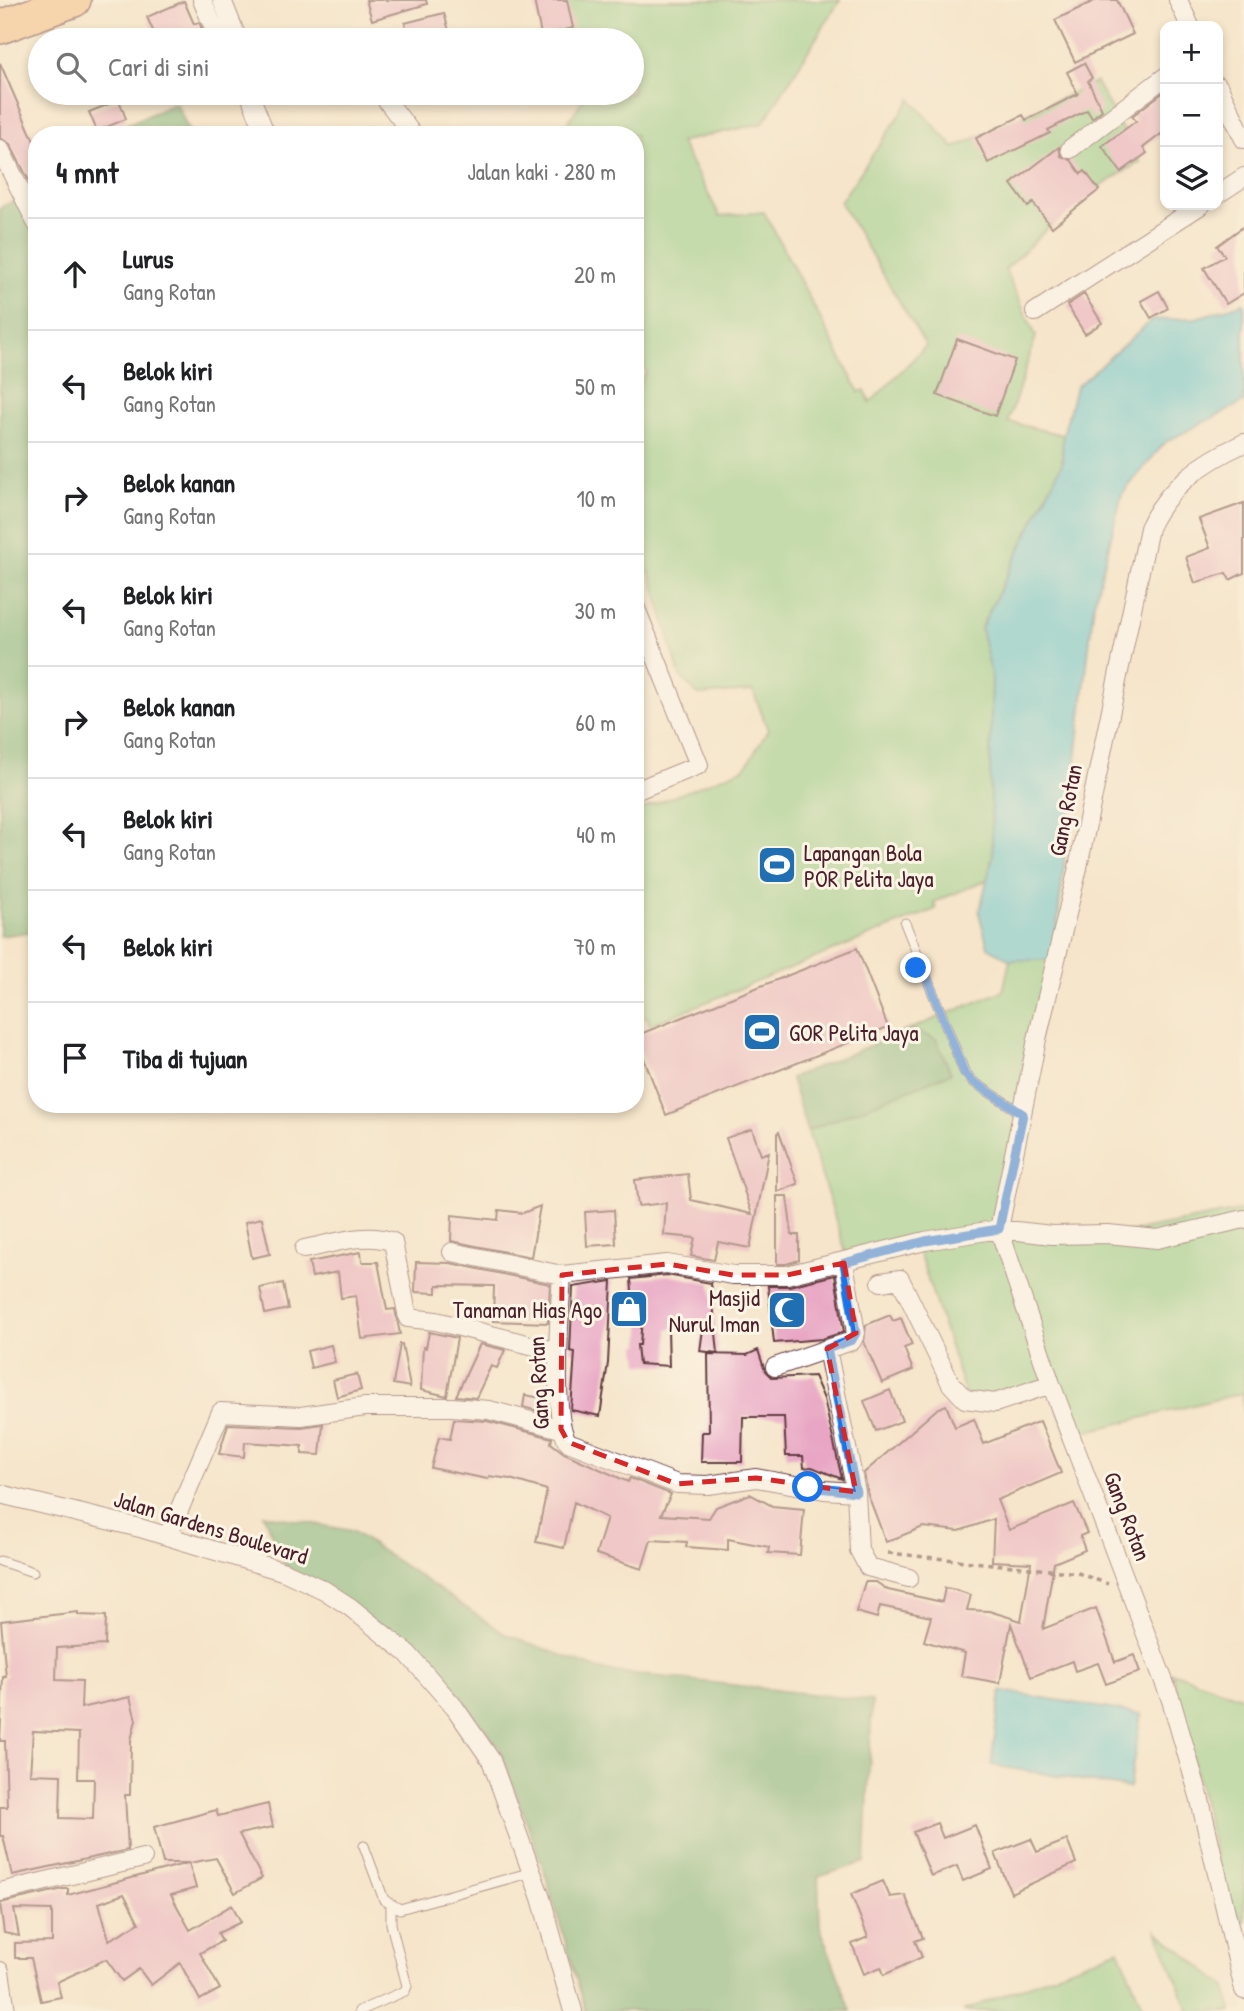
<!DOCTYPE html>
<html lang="id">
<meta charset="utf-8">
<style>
:root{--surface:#fff;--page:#f2f2f2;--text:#202124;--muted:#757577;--line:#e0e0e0}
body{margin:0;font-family:"Patrick Hand",sans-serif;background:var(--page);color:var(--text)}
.controls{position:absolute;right:21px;top:21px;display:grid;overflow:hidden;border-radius:14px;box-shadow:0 4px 10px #0003}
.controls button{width:63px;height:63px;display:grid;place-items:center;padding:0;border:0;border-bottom:2px solid var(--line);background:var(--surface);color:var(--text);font:35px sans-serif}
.stop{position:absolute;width:21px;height:21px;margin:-16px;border:5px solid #1a73e8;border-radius:50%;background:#fff}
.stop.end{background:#1a73e8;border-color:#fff;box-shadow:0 2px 7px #0008}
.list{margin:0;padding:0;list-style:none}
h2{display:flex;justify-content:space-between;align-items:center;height:91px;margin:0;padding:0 28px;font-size:30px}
h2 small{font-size:23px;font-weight:400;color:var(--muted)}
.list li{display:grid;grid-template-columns:46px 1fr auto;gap:21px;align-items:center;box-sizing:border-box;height:112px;padding:0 28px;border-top:2px solid var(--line)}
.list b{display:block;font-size:26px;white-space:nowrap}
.list p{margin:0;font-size:23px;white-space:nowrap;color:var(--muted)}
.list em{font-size:23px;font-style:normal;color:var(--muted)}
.icon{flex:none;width:38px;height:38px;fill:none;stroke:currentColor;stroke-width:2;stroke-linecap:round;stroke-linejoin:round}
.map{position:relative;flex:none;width:1244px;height:2011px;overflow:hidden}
.search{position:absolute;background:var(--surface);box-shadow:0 4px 10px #0003;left:28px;top:28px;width:616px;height:77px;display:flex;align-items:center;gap:18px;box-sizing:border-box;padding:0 24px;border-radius:38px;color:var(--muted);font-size:26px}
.panel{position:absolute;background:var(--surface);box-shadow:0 4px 10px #0003;left:28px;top:126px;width:616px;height:987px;border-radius:28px}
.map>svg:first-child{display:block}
.green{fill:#8bce87;stroke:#6a7659;stroke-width:2}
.forest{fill:#70b174;stroke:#5d6850;stroke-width:2}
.water{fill:#5dc8d6;stroke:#547480;stroke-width:2}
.building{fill:#e8a5c4;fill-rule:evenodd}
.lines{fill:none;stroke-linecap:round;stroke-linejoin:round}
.lane-casing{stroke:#643d43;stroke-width:11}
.street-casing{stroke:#643d43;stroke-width:20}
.highway-casing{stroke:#643d43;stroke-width:36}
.path{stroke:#643d43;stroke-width:3.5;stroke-dasharray:5 5;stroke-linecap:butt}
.lane{stroke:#fff;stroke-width:9}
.street{stroke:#fff;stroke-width:18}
.highway{stroke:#f7be87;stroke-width:33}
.route{stroke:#1a73e8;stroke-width:9}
.marked{fill:none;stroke:#d62828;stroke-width:5;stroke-dasharray:14 9;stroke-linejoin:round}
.labels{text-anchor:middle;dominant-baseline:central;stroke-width:6;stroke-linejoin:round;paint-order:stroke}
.street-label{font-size:23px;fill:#4a1f2b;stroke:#fcf5e5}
.poi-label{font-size:23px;fill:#4a1f2b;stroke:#fcf5e5;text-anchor:start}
</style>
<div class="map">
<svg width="1244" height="2011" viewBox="0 0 1244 2011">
<rect width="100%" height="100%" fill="#fcf5e5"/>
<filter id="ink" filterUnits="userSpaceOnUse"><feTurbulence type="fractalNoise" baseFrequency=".0143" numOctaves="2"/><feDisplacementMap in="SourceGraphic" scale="14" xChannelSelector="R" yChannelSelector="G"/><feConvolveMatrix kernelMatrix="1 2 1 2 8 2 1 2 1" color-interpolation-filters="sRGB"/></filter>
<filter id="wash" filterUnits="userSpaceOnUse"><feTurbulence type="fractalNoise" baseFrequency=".00686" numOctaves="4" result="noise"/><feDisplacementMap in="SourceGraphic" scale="28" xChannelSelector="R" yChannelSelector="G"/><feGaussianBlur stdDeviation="1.57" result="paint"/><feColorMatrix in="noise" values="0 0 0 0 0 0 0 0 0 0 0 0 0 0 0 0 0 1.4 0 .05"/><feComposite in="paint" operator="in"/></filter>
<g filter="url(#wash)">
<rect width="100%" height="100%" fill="#f5e5cb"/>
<path class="green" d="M561 0H840L763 123 680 142 720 216 764 212 859 392 865 390 870 403 926 346 840 202 911 99 954 148 1096 82 1140 162 1073 203 1005 270 1036 336 1008 422 1063 435 1062 464 981 628 992 678 990 779 993 856 987 880 934 902 936 909 650 1025 647 1016 635 1021V812L745 768 768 730 753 691 698 695 680 676 652 578 635 545V390L646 372 635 338V135H571L567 124 587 93H632V40H573Z
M1010 960H1053L1003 1229 1109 1236 1244 1210V1417L1242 1393 1068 1436 1047 1379 993 1398 966 1396 916 1243 847 1256 791 1078 1003 991Z
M1172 1672 1244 1698V1921L1239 1922 1221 1879Z
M1157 1931 1226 1987 1232 2011H1189Z
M1119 1949 1144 2011H963Z"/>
<path class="forest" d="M176 103 191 135H103Z
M37 188V931L0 936V208Z
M911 1029 936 1039 951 1073 807 1131 791 1078Z
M263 1514 352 1531 505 1634 600 1670 872 1701 865 1862 818 1877 820 1927 851 2011H586L544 1870 500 1749 462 1698 420 1651 286 1567Z"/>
<path class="water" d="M1244 303V402L1165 442 1122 494 1094 603 1053 960H1010L988 947 979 913 993 856 990 779 992 678 981 628 1062 464 1063 435 1076 387 1152 320 1196 318Z
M1001 1691 1141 1714 1129 1788 991 1765Z"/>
<g id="blocks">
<path class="building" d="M366 0H426L427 4 372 20Z
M534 0H567L573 28 541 35Z
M1096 0H1117L1133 34 1075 62 1055 20Z
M184 1 194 24 199 22 206 38 157 40 147 17Z
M444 13 451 38 409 40 405 23Z
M0 63 37 148V178L29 181 10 144 0 138Z
M1084 63 1092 78 1088 81 1102 110 1092 118 1087 110 1048 130 1050 133 988 163 976 138 1023 115 1026 120 1078 94 1067 72Z
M1165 91V131L1143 148 1147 153 1121 172 1102 146 1136 121 1132 116Z
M119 100 126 119 97 131 89 112Z
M1059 147 1061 156 1071 160 1081 174 1085 171 1099 190 1052 227 1033 203 1028 207 1011 184Z
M1244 226V293L1226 304 1204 268 1225 256 1217 246Z
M1159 291 1168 308 1151 318 1141 301Z
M1084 294 1102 323 1085 334 1067 305Z
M957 339 1015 360 995 416 937 395Z
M1244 503V573L1230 580 1226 573 1195 583 1186 557 1210 548 1199 519Z
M857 948 888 1027 666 1115 635 1036Z
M752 1129 761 1155 769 1152 750 1248 718 1242 714 1260 691 1256 695 1238 664 1235 666 1203 638 1206 635 1180 688 1174 691 1200 752 1214 726 1138Z
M779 1132 798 1184 777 1192V1133Z
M777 1196H787L792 1235H799V1260L786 1264H777Z
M540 1206 531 1257 451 1241 452 1215 498 1220 499 1210 523 1213Z
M614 1210 616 1244 587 1246 585 1212Z
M262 1218 270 1254 252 1258 245 1222Z
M361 1252 362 1262H378L387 1310 395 1309 400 1334 362 1339 356 1296 341 1298 338 1272 312 1277 309 1262Z
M416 1262 450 1263 550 1284 548 1323 493 1321 494 1286 437 1285V1293L415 1292Z
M667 1275 711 1283 718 1353 700 1351 703 1329H668L669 1366 639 1364 637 1345H640L643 1303 633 1302 631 1279Z
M835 1275 844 1332 822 1339 774 1343 768 1286H789Z
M612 1281 608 1363 600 1416 571 1410 575 1352 570 1351 573 1287Z
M283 1283 288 1309 265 1314 260 1288Z
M890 1315 893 1321 901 1318 912 1345 904 1348 913 1370 882 1383 864 1342 866 1325Z
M429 1332 457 1338 447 1396 421 1390 423 1347 426 1348Z
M400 1344H402L410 1387 393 1384Z
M480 1344 505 1350 497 1368 491 1366 476 1398 456 1396Z
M331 1345 335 1362 311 1368 307 1351Z
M758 1350 765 1371 772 1378 814 1376 824 1399 842 1479 812 1467 804 1468 803 1456H786L784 1417H743L742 1462H701L702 1432H709L708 1354 747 1355Z
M357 1374 361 1390 337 1397 333 1380Z
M890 1390 902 1421 876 1431 864 1401Z
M525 1395 547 1399 549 1414 523 1407Z
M946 1405 955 1427 974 1419 984 1444 1040 1421 1061 1473 997 1500 1009 1530 1074 1503 1087 1533 1080 1536 1085 1550 1054 1563 1043 1629 1096 1608 1115 1662 1134 1655 1140 1672 1106 1684 1098 1663 1075 1671 1072 1661 1031 1677 1011 1624 1000 1683 961 1676 965 1653 924 1641 931 1617 880 1606 877 1618 856 1612 865 1582H876L888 1590 942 1602 945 1588 956 1590 971 1595 967 1610 989 1611 1021 1621 1031 1563 992 1561 994 1519 959 1531 923 1527 886 1542 868 1495 864 1473 937 1409Z
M454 1419 487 1421 552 1438 551 1443 564 1453 628 1482 630 1478 671 1494 661 1515 709 1518 716 1507 750 1494 772 1506 804 1509 800 1555 768 1553 769 1547 728 1539V1550L686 1547 687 1542 651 1540 642 1569 596 1554 607 1518 574 1502 564 1548 536 1542 547 1490 510 1479 489 1476 488 1479 431 1468 439 1437 450 1439Z
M228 1424 301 1427 323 1424 320 1455 302 1454V1446L245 1442 244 1457 219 1454Z
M78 1612V1615L106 1616 105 1645 57 1648 56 1680 82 1681 81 1708 130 1697 136 1720 131 1740 130 1795H125L128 1850 12 1875 3 1836H0V1807H7L5 1741H0L3 1677H6L1 1621ZM33 1731 79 1733 78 1779H94L93 1819 60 1818 61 1775 30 1774Z
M268 1804 273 1827 239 1834 262 1878 235 1893 216 1858 189 1863 196 1888 171 1895 190 1930 232 1905 241 1922 218 1933 222 1941 200 1953 220 1989 200 2000 180 1963 151 1985 139 1969 122 1981 106 1959 57 1982 61 1997 41 2001 31 1958H15V1943L52 1942V1910L14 1909 19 1936 4 1933 0 1903 63 1889H68V1895L188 1863H163L154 1827 216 1810 218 1816ZM124 1894 139 1923 109 1940 99 1903Z
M937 1823 943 1838 975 1825 992 1869 963 1881 957 1866 931 1876 913 1832Z
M1031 1839 1037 1852 1067 1840 1076 1863 1011 1893 995 1853Z
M883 1881 890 1897 905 1895 923 1938 915 1941 922 1957 884 1975 881 1967 864 1974 852 1944 868 1937 851 1894Z"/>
</g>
</g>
<g filter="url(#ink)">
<use href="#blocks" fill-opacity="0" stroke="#643d43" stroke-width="2"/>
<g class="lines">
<g class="lane-casing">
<path id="lane" d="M905 923 964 1071 972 1081 1023 1114
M0 1561 33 1572
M364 1846 384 1900 400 1909 532 1872
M359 2011 405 1991 407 1986 391 1924V1906"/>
</g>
<g class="street-casing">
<path id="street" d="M202 0 219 40
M222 0 238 40
M1178 0 1190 26
M299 40H305
M1218 86 1244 139
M249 93 266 135
M381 93 413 135
M0 149 37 224
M1070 149 1165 77
M1218 194 1244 177
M1035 312 1201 205
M1244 443C1203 462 1168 486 1149 528L1077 872 1037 1039 999 1229 1051 1384 1171 1700 1199 1796 1244 1990
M635 606 699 765 635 791
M304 1249C332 1244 366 1231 393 1242L408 1318 436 1321 558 1352
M452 1252 562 1275 667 1264 733 1275H787L925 1241 999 1229 1052 1235 1108 1234 1157 1239 1244 1219
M844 1263 856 1333 852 1341 827 1349 856 1492 859 1550 868 1567 909 1578
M562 1275C560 1307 551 1420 568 1442L677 1484 708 1485 756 1478 824 1490 856 1492
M881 1282 900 1279 951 1384 965 1399 995 1403 1051 1384
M775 1367 827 1349
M0 1494 140 1528 285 1572 324 1590 350 1607 408 1654 455 1708 491 1760 541 1898 573 2011
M168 1536 221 1412 301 1416 365 1407H452L489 1410 561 1429
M0 1892 143 1858
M0 1971 6 2011"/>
</g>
<g class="highway-casing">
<path id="highway" d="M0 27 74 0"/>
</g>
<path class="path" d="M888 1553 1078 1573 1108 1584"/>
<use href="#lane" class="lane"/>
<use href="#street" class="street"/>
<use href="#highway" class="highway"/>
</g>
</g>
<g class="lines" filter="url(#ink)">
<path class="route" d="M808 1487 856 1492 827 1349 852 1340 856 1333 844 1263 925 1241 999 1229 1023 1114 972 1081 964 1072 922 965 916 968"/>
</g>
<path d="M0 0H1244V2011H0ZM844 1263 856 1333 827 1349 856 1492 756 1478 677 1484 568 1442 561 1429 562 1275 667 1264 733 1275H787Z" fill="#f5e5cb" fill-opacity=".55" fill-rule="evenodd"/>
<path class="marked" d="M844 1263 856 1333 827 1349 856 1492 756 1478 677 1484 568 1442 561 1429 562 1275 667 1264 733 1275H787Z"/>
<defs>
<g id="stadium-square" transform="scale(2.0125)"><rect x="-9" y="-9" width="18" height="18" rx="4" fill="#1f6fb2" stroke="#fcf5e5"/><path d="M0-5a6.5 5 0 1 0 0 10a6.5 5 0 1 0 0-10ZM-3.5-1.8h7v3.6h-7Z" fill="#fff"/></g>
<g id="shop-square" transform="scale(2.0125)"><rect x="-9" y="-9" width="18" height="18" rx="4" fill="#1f6fb2" stroke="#fcf5e5"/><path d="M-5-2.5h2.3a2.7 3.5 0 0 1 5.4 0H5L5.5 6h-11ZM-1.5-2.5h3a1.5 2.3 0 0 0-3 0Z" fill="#fff"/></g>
<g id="mosque-square" transform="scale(2.0125)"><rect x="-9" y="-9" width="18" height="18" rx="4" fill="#1f6fb2" stroke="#fcf5e5"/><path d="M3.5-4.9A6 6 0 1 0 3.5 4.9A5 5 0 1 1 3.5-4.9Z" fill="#fff"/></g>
</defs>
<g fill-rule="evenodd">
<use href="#stadium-square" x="777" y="865"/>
<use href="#stadium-square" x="762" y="1032"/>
<use href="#shop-square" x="629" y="1309"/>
<use href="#mosque-square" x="787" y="1310"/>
</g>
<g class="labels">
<g class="street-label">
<text transform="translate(1065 810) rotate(-79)">Gang Rotan</text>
<text transform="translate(538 1383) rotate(-93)">Gang Rotan</text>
<text transform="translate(1128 1516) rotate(69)">Gang Rotan</text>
<text transform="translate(211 1527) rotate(17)">Jalan Gardens Boulevard</text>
</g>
<g class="poi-label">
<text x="804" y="852">Lapangan Bola<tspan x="804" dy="26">POR Pelita Jaya</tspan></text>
<text x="789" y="1032">GOR Pelita Jaya</text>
<text x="760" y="1297" text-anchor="end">Masjid<tspan x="760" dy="26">Nurul Iman</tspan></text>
<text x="602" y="1309" text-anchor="end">Tanaman Hias Ago</text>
</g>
</g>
</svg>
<div class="controls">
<button>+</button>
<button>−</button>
<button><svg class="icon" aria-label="layers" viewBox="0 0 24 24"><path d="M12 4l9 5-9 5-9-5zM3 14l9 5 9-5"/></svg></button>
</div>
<div class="stop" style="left:808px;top:1487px"></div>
<div class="stop end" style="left:916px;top:968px"></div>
<div class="search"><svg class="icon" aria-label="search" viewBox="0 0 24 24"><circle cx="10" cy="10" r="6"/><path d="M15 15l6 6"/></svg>Cari di sini</div>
<section class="panel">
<h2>4 mnt<small>Jalan kaki · 280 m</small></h2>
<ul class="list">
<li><svg class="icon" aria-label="ahead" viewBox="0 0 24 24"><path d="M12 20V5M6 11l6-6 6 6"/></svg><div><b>Lurus</b><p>Gang Rotan</p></div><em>20 m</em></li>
<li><svg class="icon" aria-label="left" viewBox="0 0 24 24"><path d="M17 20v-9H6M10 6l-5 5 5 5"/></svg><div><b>Belok kiri</b><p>Gang Rotan</p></div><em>50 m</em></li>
<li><svg class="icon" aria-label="right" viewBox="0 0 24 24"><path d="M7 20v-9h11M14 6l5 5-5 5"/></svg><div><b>Belok kanan</b><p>Gang Rotan</p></div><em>10 m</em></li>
<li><svg class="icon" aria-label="left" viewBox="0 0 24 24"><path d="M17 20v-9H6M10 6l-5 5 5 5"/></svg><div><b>Belok kiri</b><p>Gang Rotan</p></div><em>30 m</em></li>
<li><svg class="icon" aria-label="right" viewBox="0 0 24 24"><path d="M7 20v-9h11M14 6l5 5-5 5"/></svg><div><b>Belok kanan</b><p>Gang Rotan</p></div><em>60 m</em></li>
<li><svg class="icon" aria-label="left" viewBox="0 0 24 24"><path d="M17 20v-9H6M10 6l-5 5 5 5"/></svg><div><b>Belok kiri</b><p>Gang Rotan</p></div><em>40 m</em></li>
<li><svg class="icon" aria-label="left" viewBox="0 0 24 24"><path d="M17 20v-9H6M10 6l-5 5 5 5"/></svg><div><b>Belok kiri</b></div><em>70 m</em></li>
<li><svg class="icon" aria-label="arrive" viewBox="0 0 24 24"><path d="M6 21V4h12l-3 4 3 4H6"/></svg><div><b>Tiba di tujuan</b></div></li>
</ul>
</section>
</div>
